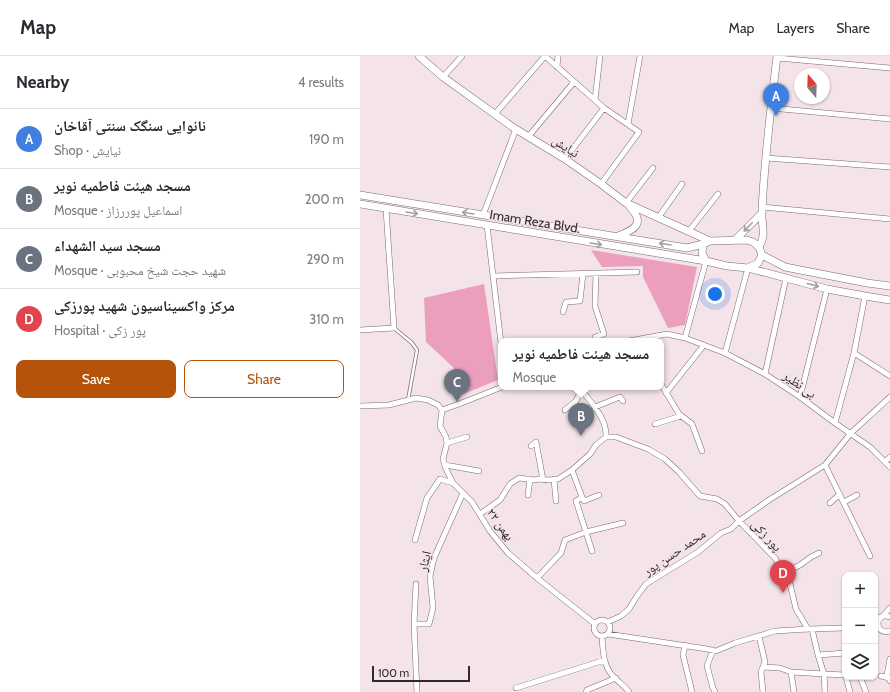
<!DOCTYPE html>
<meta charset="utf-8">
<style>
:root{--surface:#fff;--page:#f7f7f7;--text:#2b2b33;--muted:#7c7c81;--line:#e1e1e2;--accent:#b45309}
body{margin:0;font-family:Cabin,"Noto Naskh Arabic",sans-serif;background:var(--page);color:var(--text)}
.controls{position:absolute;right:12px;bottom:12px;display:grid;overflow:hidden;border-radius:8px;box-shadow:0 1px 3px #0004}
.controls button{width:36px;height:36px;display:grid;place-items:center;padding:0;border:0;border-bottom:1px solid var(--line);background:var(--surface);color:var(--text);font:20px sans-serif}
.compass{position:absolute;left:434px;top:12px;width:36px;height:36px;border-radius:50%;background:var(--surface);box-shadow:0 1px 3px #0004;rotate:341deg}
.scale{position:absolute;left:12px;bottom:10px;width:98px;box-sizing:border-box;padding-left:4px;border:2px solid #30292b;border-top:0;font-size:11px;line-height:14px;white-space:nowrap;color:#30292b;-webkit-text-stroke:3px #f4e3e8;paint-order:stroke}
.you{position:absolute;left:355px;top:238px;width:14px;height:14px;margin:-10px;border:3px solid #fff;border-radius:50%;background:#1a73e8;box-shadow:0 0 0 6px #1a73e833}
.badge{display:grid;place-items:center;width:26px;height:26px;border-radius:50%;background:var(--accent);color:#fff;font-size:13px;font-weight:700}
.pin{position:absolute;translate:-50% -33px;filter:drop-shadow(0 1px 2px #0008)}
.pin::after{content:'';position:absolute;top:21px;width:14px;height:12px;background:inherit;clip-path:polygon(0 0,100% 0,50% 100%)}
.popup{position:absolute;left:138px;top:282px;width:166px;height:52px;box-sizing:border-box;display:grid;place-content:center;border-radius:8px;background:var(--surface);filter:drop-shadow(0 1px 3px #0005);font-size:13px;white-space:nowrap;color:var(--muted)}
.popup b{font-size:15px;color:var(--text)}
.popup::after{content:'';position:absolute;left:50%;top:100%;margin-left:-8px;border:8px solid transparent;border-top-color:var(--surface)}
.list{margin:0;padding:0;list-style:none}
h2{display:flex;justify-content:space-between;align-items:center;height:52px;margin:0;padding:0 16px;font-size:17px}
h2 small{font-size:13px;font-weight:400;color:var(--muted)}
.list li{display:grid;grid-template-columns:26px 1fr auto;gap:12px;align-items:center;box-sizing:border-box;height:60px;padding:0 16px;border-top:1px solid var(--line)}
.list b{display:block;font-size:15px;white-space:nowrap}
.list p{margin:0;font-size:13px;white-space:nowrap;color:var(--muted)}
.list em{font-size:13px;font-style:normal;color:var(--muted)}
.actions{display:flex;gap:8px;padding:12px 16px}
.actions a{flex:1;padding:9px 0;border:1px solid var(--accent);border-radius:8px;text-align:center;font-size:14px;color:var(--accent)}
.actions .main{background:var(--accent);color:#fff}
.icon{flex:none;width:22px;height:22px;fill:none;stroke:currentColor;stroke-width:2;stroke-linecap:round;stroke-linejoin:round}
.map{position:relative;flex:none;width:530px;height:636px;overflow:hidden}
header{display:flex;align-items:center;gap:24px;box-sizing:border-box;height:56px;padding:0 20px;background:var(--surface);border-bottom:1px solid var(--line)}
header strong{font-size:19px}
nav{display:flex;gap:22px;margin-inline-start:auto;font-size:14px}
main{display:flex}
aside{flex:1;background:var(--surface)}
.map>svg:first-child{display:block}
.green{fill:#eb9fbc}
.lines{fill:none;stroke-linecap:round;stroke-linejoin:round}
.lane-casing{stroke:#796b70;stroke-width:4}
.street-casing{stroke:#796b70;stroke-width:6}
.secondary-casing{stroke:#796b70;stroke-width:8}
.lane{stroke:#fff;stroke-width:2.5}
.street{stroke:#fff;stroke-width:5}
.secondary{stroke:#fff;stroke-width:7}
.oneway{stroke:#a29fa0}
.labels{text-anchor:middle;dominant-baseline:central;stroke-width:3;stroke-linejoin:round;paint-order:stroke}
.street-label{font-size:13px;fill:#30292b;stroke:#f4e3e8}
</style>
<header>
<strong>Map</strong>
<nav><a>Map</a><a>Layers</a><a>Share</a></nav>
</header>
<main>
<aside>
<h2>Nearby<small>4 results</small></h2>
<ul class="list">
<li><span class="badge" style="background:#3f7fe0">A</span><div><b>نانوایی سنگک سنتی آقاخان</b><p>Shop · نیایش</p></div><em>190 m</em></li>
<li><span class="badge" style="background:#6b7280">B</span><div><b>مسجد هیئت فاطمیه نویر</b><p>Mosque · اسماعیل پوررزاز</p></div><em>200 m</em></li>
<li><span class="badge" style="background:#6b7280">C</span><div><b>مسجد سید الشهداء</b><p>Mosque · شهید حجت شیخ محبوبی</p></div><em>290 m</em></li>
<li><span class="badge" style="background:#e0444e">D</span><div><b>مرکز واکسیناسیون شهید پورزکی</b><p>Hospital · پور زکی</p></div><em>310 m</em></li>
</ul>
<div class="actions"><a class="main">Save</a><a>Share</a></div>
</aside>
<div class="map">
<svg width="530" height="636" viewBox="0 0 530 636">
<rect width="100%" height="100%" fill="#f4e3e8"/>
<path class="green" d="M231 194 337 211 325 269 308 272 283 221V210L242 211Z
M124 228 138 324 101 339 94 312 66 286 64 242Z"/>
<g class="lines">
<g class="lane-casing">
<path id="lane" d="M34 272 52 287 57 294 48 344"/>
</g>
<g class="street-casing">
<path id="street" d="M185 0 244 52 279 76 241 128
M417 2 530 12
M197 11 198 0
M83 21 102 0
M235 44 240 0
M411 52 530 63
M135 58 185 0
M268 68 280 0
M168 81 214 26
M406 102 530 111
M205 103 244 52
M266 147 293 112
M402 151 530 163
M123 159 156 73
M298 162 322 128
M127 169 141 287
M329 175 358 138
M134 220 277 216
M203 256 206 246 220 245 223 218
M0 274 34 272 26 153
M235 281 244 278 235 250 236 217
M325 282 346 205
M269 285 307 278 325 282 365 297 405 318 440 341 475 367 510 391 530 411
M365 297 388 212
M494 297 530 320
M405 318 426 222
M301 328 319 358 332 368 342 395
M217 331C226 338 243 360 245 371 246 374 246 378 246 381
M306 337 344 289
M440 341 467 233
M0 350 29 349 56 342 68 344 78 349 82 354 99 348 142 331
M235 351 260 341 263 345
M82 354 80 370 86 381 87 387 83 403 86 413 93 427 112 446 130 475 148 497 177 522 235 568
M205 354 216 345 222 332
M475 367 494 297 505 240
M295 368 321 360
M246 381H256L288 393 305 403 319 416 340 440 357 443 365 448 379 465 415 502 430 528 436 553 448 573
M87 387 107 381
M171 390 176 386 183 424
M525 406 530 401
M85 409 119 415
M465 409 510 500
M212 414 222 441 216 445 232 495
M194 423 196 445
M168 439 170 423
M222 441 224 445 239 439
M484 446 497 439
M470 447 480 438
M120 458 140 444 150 428 159 422 174 424 179 423 189 424 198 423 212 414 230 398 236 389 246 381
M55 484 67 442 80 423 93 427
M424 517 440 509 451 501 459 497
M177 522 201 497 205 484 226 476 263 467
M56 528 54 568 57 636
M530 561C514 555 514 580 530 575
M515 563 523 560 530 552
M234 572a8 8 0 1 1 16 0a8 8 0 1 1-16 0Z
M248 566 261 560 269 553 277 540 286 528 338 496 361 477 371 473 379 465 409 444 465 409 491 377 530 341
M54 568H69L73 552 70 520 74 502 103 437
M452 573 458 599 485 597
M248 578 347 593 356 595 375 587 415 575 448 573 485 572
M399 580 405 606 401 616 403 636
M242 581C243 594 243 610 253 620 258 626 265 630 269 636
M325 589 323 599 332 636
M353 594 347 610 353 632 355 636
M458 599 464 618 485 619
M530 603 527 619 530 625
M403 611 420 612 431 616
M521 620 529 622
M486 621 490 636
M500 621 506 636
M156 632 245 604
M226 636 227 634 256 622
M434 636 431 616 464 618 465 636"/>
</g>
<g class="secondary-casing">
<path id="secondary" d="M59 0 83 21 154 72 205 103 241 128 266 147 350 185
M0 139 327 192 343 188
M0 148 346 205 367 210 388 212 398 207 402 199 399 191 393 186 387 184 350 185 343 188 342 197 346 205
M258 180C274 174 286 168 270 151
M375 184 402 157
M399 191C407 178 401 169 402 156 404 104 411 52 417 0
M402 199 425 211 507 227 530 230
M388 212 467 233 505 240 530 244"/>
</g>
<use href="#lane" class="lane"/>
<use href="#street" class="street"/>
<use href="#secondary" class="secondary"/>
</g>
<defs><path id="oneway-shaft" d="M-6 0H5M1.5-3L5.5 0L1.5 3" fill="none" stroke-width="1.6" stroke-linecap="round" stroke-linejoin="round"/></defs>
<g class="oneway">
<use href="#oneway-shaft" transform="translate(52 157) rotate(9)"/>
<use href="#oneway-shaft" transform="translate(108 157) rotate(-171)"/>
<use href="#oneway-shaft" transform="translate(388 171) rotate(134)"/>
<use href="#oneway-shaft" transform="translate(236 188) rotate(9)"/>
<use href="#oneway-shaft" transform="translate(305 188) rotate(-171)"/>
<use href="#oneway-shaft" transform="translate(453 229) rotate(15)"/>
</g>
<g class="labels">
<g class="street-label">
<text transform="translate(206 90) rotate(33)">نیایش</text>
<text transform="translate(175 165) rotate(9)">Imam Reza Blvd.</text>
<text transform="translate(440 328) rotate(35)">بی نظیر</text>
<text transform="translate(141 468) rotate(54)">۲۲ بهمن</text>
<text transform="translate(407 479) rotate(47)">پور زکی</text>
<text transform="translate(314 496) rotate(-34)">محمد حسن پور</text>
<text transform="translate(64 505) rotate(-76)">ایثار</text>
</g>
</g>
</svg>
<div class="controls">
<button>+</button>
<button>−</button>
<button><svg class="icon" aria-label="layers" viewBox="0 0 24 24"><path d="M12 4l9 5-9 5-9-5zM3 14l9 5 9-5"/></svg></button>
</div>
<svg class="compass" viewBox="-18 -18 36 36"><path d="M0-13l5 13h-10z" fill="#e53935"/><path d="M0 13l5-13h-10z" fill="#7c7c81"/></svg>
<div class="scale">100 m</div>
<div class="you"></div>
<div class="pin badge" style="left:416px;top:60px;background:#3f7fe0">A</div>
<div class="pin badge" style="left:221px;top:380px;background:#6b7280">B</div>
<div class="popup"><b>مسجد هیئت فاطمیه نویر</b>Mosque</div>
<div class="pin badge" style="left:97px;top:346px;background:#6b7280">C</div>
<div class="pin badge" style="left:423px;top:537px;background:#e0444e">D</div>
</div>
</main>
